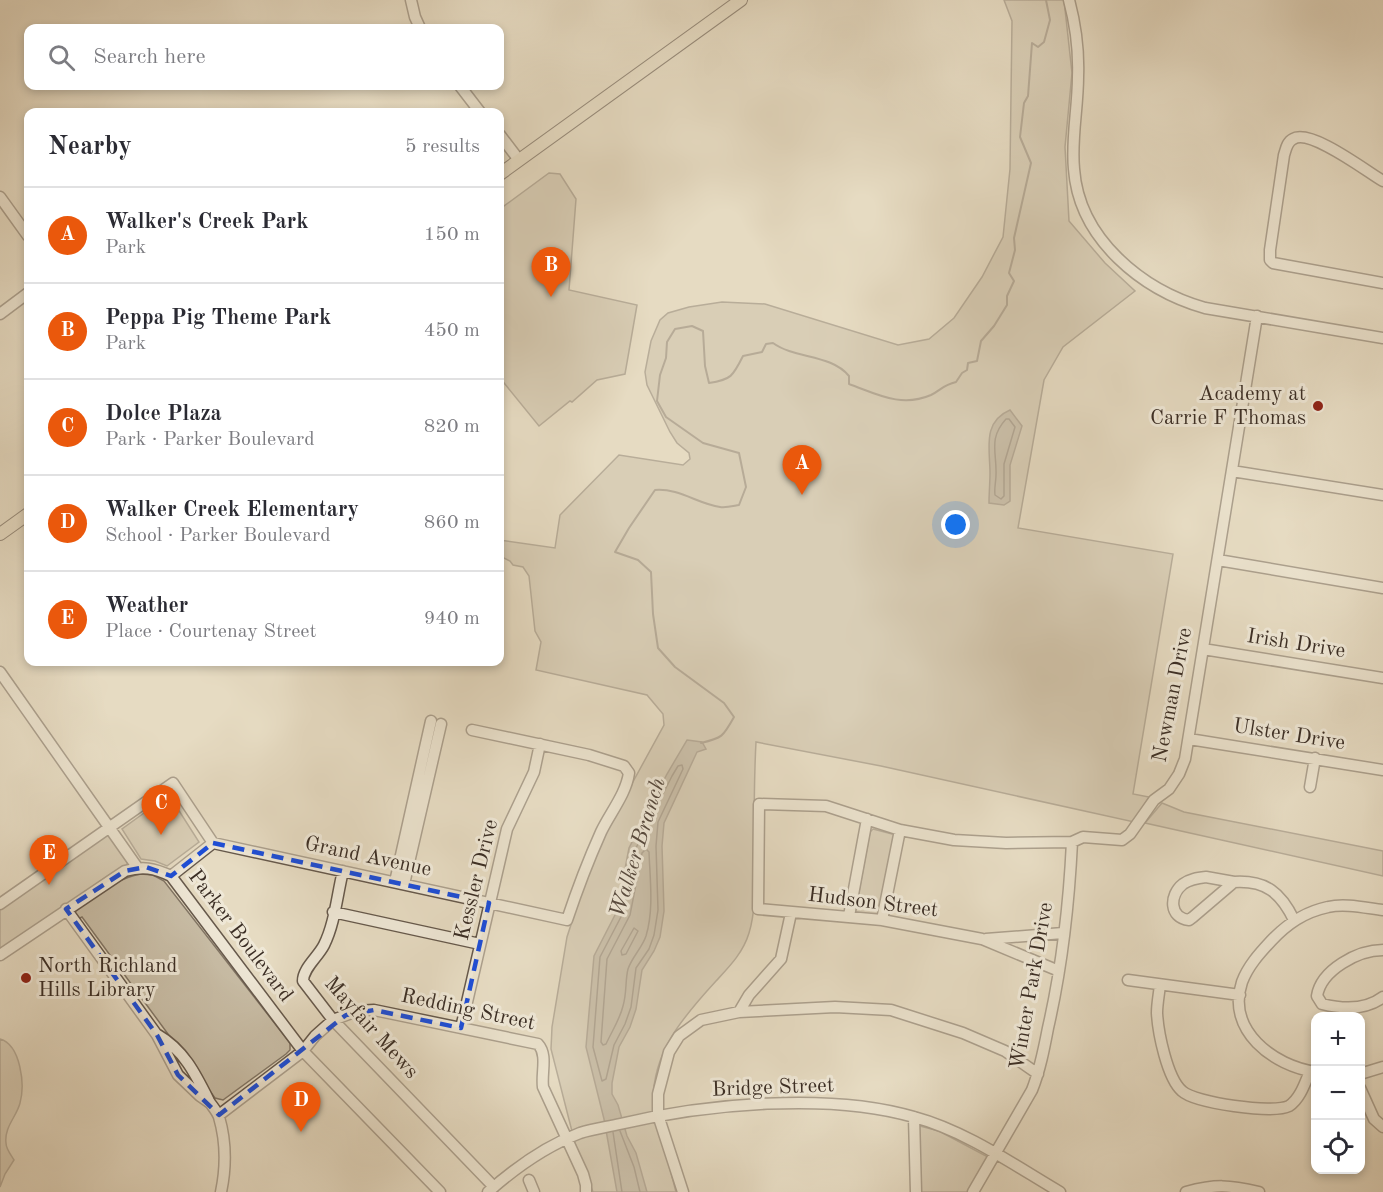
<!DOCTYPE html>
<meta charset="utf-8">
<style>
:root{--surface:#fff;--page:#f7f7f7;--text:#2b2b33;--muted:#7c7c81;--line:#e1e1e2;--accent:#ea580c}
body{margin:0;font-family:"Old Standard TT",serif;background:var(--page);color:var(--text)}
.controls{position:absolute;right:18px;bottom:18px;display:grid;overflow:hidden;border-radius:12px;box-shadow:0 3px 9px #0003}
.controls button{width:54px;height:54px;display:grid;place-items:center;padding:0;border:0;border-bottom:2px solid var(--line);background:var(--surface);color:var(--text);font:30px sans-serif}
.you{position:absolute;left:956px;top:525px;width:21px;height:21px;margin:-15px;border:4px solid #fff;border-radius:50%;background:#1a73e8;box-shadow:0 0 0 9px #1a73e833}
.badge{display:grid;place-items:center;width:39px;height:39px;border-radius:50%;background:var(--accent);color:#fff;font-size:20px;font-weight:700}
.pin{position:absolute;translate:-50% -50px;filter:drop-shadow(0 2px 3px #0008)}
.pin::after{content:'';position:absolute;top:32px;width:21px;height:18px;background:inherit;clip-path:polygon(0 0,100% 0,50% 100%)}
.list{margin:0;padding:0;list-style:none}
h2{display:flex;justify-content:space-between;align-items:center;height:78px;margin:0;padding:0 24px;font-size:26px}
h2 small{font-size:20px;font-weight:400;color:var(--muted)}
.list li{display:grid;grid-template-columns:39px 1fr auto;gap:18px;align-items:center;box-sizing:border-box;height:96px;padding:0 24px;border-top:2px solid var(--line)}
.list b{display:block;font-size:22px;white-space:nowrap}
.list p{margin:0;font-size:20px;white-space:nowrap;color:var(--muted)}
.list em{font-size:20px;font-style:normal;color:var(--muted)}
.icon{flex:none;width:33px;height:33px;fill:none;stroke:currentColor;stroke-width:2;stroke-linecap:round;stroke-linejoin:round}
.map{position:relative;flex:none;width:1383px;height:1192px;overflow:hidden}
.search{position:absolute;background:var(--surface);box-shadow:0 3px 9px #0003;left:24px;top:24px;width:480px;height:66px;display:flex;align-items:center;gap:15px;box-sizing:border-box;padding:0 21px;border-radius:12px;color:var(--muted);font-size:22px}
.panel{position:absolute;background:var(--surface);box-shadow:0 3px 9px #0003;left:24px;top:108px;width:480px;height:558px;border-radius:12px}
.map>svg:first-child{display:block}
.green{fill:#c9bea7;stroke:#827666;stroke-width:1.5}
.water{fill:#aca08d;stroke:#7f7263;stroke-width:1.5}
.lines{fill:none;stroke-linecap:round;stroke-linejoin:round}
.shore{stroke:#746759;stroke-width:1.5}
.stream{stroke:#7f7263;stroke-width:2}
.minor-casing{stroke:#66594c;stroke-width:13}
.major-casing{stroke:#3b2e25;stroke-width:14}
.minor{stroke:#efe8d7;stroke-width:10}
.major{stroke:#e6dbc2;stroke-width:12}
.marked{fill:none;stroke:#1d4ed8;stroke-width:4.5;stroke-dasharray:12 8;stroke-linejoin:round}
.poi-dot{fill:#8f2418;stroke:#efe8d7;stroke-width:2}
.labels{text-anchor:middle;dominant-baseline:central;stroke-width:6;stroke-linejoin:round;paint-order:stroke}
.poi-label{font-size:21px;fill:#3b2e25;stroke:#efe8d7;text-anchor:end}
.street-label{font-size:21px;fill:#3b2e25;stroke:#efe8d7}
.water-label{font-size:22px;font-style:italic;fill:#574a3f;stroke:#efe8d7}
</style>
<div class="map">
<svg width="1383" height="1192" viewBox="0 0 1383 1192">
<rect width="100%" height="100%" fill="#e6dbc2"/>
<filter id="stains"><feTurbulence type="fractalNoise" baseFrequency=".00333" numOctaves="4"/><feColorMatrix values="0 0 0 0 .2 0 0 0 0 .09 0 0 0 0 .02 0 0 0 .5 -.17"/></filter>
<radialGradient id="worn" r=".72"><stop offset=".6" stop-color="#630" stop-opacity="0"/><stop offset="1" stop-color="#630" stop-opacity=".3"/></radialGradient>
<path class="green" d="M1004 0H1064L1072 73 1065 147 1069 221 1105 263 1135 291 1063 347 1044 380 1018 528 1173 554 1133 794 1149 797 1134 822 881 766 756 742C754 778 754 815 754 851 754 878 757 907 749 933 743 953 729 967 716 981 683 1017 652 1052 653 1104L676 1192H593L576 1147 551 1049 552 1027 567 937 590 866 617 811 664 725 663 714 647 695 536 670 541 642 535 631 529 576 523 567 513 565 510 561 500 556V540L555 548 560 515 619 455 683 465 690 459 689 453 677 443 670 432 647 385 645 372 651 341 660 320 668 313 689 307 722 302 765 304 898 345 929 339 954 318 982 277 1003 237 1010 169 1012 21Z
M549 173 560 174 576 199 569 290 637 305 625 374 597 380 572 402 570 401 539 426 500 378 502 351 500 347V209Z
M169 795 199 842 167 866 155 861 141 859 122 829Z
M1162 803 1184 812 1383 851V876L1145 823Z
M873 829 896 835 881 916 855 913 870 832Z
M108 834 128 860 127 865 109 875 6 948 0 949V909Z
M141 874 153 875 164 881 290 1043V1050L286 1054 223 1100 215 1098 82 917 78 919 75 913 76 910C96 896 116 878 141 874Z
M0 1039C21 1045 25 1085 20 1103 17 1116 4 1127 6 1143 6 1149 11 1155 14 1160L5 1174 0 1187Z
M920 1126 939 1131 988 1157 970 1192H920L918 1130Z"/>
<path class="water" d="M1010 410 1022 426 1010 465V501L1004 505 989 503C989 493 990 483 990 473 990 449 982 422 1010 410Z
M687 740 702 742 706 749 697 752 664 823 662 846 664 911 660 937 654 951 642 970 636 1009 630 1027 619 1047 612 1083V1094L618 1105 627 1136 636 1153 647 1192H617L604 1119 586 1047 594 956 617 911 629 848 667 774Z"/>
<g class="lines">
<path class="shore" d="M1006 419H1009L1015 427 1004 464V496L1001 499 995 495C994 488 996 482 996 475 997 452 988 439 1006 419Z
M682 765 683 769 658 822 656 846 658 910 654 935 649 949 636 968 631 1007 625 1024 614 1045 606 1079 602 1081 593 1047 600 957 623 913 635 850 672 776 678 766Z
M646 849 649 852C650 879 654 910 646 936 642 948 632 957 628 969 625 981 627 993 623 1006 620 1019 612 1031 606 1044L603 1045 601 1042 607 959 630 915 642 853Z
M634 928 638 931 626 954 622 955 621 951Z
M620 1131 634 1167 640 1192
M613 1132 622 1192"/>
<path class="stream" d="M701 743C722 738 723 737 734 717L724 703 675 667 658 648 653 614 651 572 638 560 615 552 629 528 655 490C679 488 698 504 720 507 726 508 733 506 739 505L746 487 739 453 703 443 666 417 657 401 660 375 666 358 667 342 675 329 692 326 703 331 705 366 709 383C731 380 733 376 743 356L762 352 766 344 773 343C795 359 831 354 849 376V384C877 394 901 408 931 395 941 390 943 385 956 382L962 373 967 370 968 363 977 361 981 341 994 326 1007 305V296L1014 281 1009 273 1015 250 1014 238 1031 163 1020 137 1024 103 1028 96 1032 43 1038 47 1044 42 1050 20 1046 0"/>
<g class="minor-casing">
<path id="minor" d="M411 0 415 17 420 28
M1069 0C1076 26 1079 51 1078 77 1078 108 1071 139 1074 169 1079 239 1142 290 1205 308L1383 338
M460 86 480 112
M500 135 519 160
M1383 181C1366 171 1310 128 1293 139 1287 142 1286 149 1284 155L1270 250V260L1273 263 1383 283
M0 197 28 236
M0 314 28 293
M1232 471 1383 495
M1218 560 1383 588
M1203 649 1383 678
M0 672 137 867
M1189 739 1383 770
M1310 787 1315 758
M343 871C337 895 335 923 324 945 318 957 303 968 303 981L333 1020 494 1187
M171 876 213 843 567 920C577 890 588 861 601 832 610 813 626 794 629 773L624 766 589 755 472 730
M1206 877 1234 882 1193 917 1189 920C1169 918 1169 895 1183 884 1190 879 1197 878 1206 877Z
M395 882 431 721
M1234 882C1266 880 1281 893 1294 920
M404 884 441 724
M0 904 173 783 213 843
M66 909 157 1035 178 1075 200 1096 210 1103
M333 912 480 944
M849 916 867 819
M882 920 900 830
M986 939 1063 933
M1383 950C1358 950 1321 970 1317 996L1322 1004C1342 1009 1366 1010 1383 997
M0 955 125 871C143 866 154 868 171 876L303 1051 440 1192
M1059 971 982 939 882 920 758 909 759 804 826 806 900 830 954 840 1006 843 1072 842 1083 837 1122 840 1130 834 1154 800 1169 789 1179 774 1185 759 1257 316
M1128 980 1240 995
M1160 985C1159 994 1157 1004 1157 1013 1158 1032 1167 1078 1182 1091 1195 1103 1273 1114 1289 1106 1300 1099 1305 1083 1310 1071
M739 1012 749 995 781 959 791 913
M461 1028 507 829 534 772 540 744
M158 1035C184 1050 196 1075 209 1101 212 1106 217 1111 219 1117 226 1141 226 1168 221 1192
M1316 1072C1273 1066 1226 1030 1242 982 1248 966 1259 954 1271 941 1287 924 1304 912 1328 907 1345 903 1366 908 1383 910
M1360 1074 1383 1067
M1360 1088 1374 1119 1383 1127
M219 1115 303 1051 315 1036 333 1020 357 1011 374 1010 538 1044C548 1055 541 1073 543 1087L583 1174 586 1185V1192
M914 1117 916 1192
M529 1180 534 1192
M488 1192C515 1168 546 1146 580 1133 593 1129 607 1127 620 1124 705 1104 829 1092 914 1117 966 1131 1014 1165 1060 1192
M683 1192 658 1115V1094L669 1052 679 1036 701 1020 739 1012 835 1007 891 1010 963 1033 1005 1051 1038 1074
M973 1192 1032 1090C1040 1070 1044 1049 1048 1028 1062 967 1069 904 1072 842
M1186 1192C1216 1184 1229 1185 1259 1192"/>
</g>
<g class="major-casing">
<path id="major" d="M500 174 741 0
M0 534 28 514"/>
</g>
<use href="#minor" class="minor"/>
<use href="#major" class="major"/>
</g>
<path d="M0 0H1383V1192H0ZM213 843 489 903 461 1028 374 1010 346 1015 219 1115 178 1075 157 1035 66 909 125 871 146 867 171 876Z" fill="#e6dbc2" fill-opacity=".55" fill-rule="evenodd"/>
<path class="marked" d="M213 843 489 903 461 1028 374 1010 346 1015 219 1115 178 1075 157 1035 66 909 125 871 146 867 171 876Z"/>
<g class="poi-dot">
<circle cx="1318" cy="406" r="6"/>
<circle cx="26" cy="978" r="6"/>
</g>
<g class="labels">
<g class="poi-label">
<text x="1306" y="394">Academy at<tspan x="1306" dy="24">Carrie F Thomas</tspan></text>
<text x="38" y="966" text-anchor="start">North Richland<tspan x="38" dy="24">Hills Library</tspan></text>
</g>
<g class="street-label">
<text transform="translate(1296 644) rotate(9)">Irish Drive</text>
<text transform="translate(1173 695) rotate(-79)">Newman Drive</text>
<text transform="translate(1289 735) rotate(9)">Ulster Drive</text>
<text transform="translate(368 857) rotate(12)">Grand Avenue</text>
<text transform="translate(477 880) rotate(-76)">Kessler Drive</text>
<text transform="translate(873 903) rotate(7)">Hudson Street</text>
<text transform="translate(240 936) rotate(53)">Parker Boulevard</text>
<text transform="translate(1032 986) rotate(-80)">Winter Park Drive</text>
<text transform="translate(468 1010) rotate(12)">Redding Street</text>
<text transform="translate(371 1028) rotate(48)">Mayfair Mews</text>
<text transform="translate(773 1088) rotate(-2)">Bridge Street</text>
</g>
<g class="water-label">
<text transform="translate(638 848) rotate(-73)">Walker Branch</text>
</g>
</g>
<rect width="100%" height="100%" filter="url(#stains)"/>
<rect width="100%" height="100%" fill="url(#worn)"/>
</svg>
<div class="controls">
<button>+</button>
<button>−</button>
<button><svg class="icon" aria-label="locate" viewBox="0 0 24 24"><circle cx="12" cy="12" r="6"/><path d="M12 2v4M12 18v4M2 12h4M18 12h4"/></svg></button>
</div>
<div class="you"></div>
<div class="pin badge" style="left:802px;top:495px">A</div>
<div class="pin badge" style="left:551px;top:297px">B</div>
<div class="pin badge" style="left:161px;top:835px">C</div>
<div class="pin badge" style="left:301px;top:1132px">D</div>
<div class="pin badge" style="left:49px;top:885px">E</div>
<div class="search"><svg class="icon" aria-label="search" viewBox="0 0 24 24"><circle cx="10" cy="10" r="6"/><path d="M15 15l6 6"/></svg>Search here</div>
<section class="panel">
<h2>Nearby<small>5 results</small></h2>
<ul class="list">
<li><span class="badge">A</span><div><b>Walker's Creek Park</b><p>Park</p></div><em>150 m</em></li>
<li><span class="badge">B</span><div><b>Peppa Pig Theme Park</b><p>Park</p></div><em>450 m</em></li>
<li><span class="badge">C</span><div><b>Dolce Plaza</b><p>Park · Parker Boulevard</p></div><em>820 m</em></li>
<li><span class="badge">D</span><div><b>Walker Creek Elementary</b><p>School · Parker Boulevard</p></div><em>860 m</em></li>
<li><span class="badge">E</span><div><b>Weather</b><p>Place · Courtenay Street</p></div><em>940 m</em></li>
</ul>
</section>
</div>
